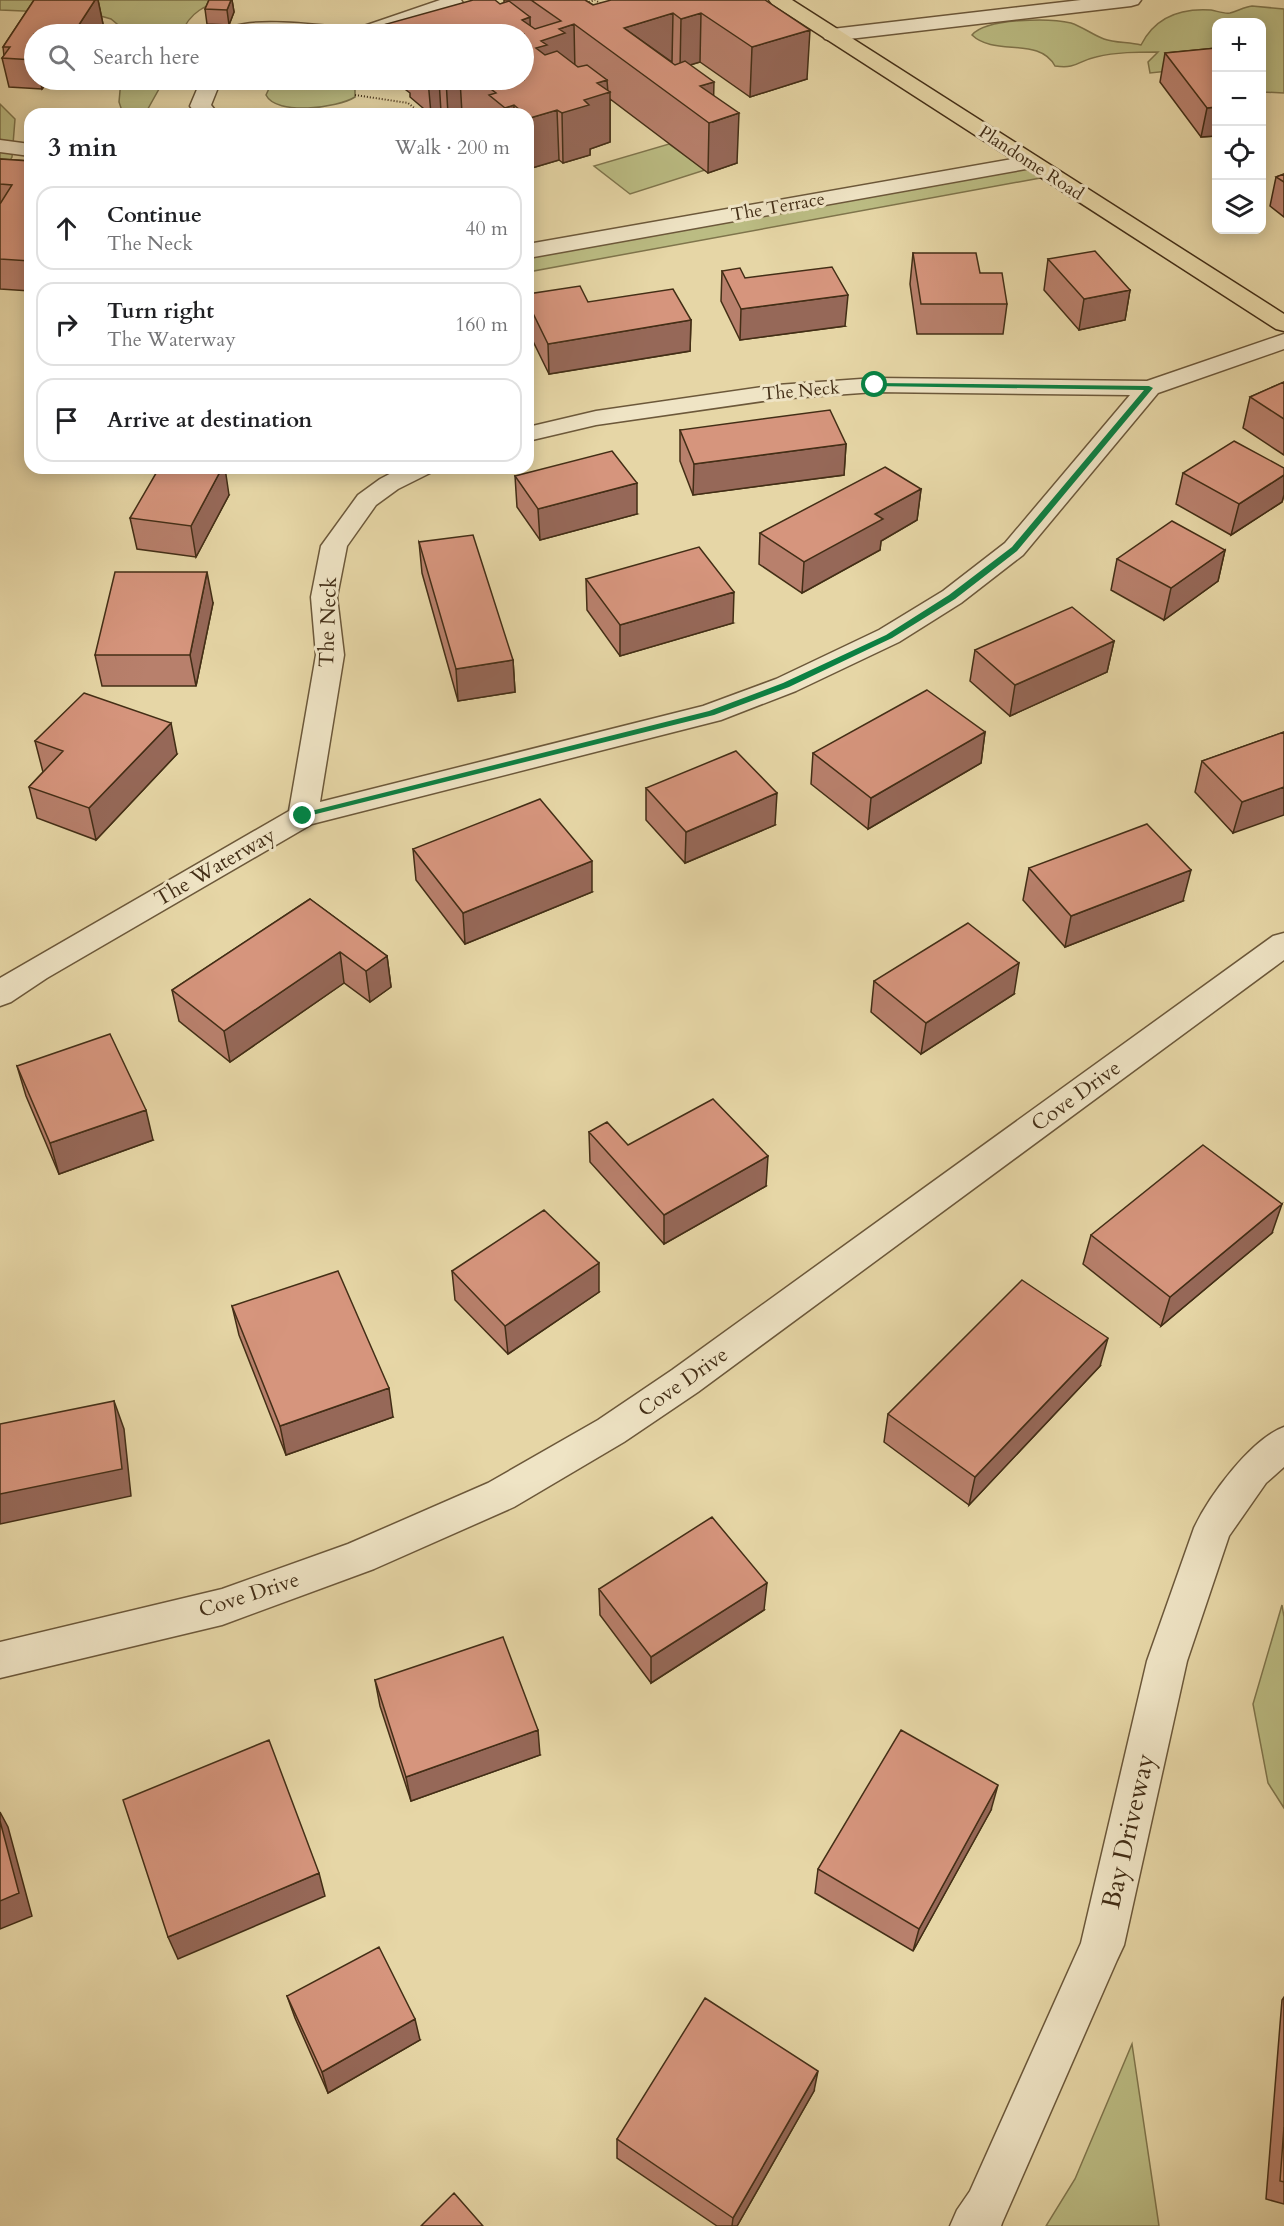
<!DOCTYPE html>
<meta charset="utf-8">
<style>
:root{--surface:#fff;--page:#f6f6f6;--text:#202124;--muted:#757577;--line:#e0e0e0}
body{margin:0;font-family:Cardo,serif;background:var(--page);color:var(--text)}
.controls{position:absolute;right:18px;top:18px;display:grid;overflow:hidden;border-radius:12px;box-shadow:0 3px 15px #0003}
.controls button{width:54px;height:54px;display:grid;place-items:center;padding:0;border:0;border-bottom:2px solid var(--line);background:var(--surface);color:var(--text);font:30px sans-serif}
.stop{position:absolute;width:18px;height:18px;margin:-14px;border:4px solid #0b8043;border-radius:50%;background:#fff}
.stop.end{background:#0b8043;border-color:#fff;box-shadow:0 2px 6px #0008}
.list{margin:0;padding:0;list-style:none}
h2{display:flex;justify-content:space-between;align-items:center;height:78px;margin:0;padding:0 24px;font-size:26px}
h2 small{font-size:20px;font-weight:400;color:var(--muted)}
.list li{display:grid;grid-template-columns:39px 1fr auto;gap:18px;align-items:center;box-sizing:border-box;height:84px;margin:0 12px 12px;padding:0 12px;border:2px solid var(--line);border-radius:18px}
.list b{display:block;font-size:22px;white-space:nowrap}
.list p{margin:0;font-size:20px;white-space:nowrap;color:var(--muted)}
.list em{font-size:20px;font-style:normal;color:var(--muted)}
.icon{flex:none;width:33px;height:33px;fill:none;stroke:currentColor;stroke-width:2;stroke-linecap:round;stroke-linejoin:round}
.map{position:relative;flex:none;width:1284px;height:2226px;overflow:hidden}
.search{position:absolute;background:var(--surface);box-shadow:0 3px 15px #0003;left:24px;top:24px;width:510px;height:66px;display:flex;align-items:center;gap:15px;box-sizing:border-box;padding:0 21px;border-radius:33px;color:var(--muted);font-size:22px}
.panel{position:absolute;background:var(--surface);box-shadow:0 3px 15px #0003;left:24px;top:108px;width:510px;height:366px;border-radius:18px}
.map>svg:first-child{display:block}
.green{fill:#bbbc83;stroke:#7f754c;stroke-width:1.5}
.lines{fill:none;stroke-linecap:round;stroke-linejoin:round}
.minor-casing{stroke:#6c583a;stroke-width:3}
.major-casing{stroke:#432e16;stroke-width:3}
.path{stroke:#432e16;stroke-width:2;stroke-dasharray:1 2;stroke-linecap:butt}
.minor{fill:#efe4c5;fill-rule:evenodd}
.major{fill:#e6d6a6;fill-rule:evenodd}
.wall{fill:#b8806c;stroke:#432e16;stroke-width:1.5}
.shaded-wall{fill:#966858;stroke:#432e16;stroke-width:1.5}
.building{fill:#d6957d;stroke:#432e16;stroke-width:1.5}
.route{fill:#0b8043}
.labels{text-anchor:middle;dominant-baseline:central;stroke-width:6;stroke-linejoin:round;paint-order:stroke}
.far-street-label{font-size:18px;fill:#432e16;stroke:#efe4c5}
.street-label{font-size:21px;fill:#432e16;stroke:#efe4c5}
.near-street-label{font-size:26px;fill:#432e16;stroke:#efe4c5}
</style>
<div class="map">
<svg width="1284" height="2226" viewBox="0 0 1284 2226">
<rect width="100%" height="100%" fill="#e6d6a6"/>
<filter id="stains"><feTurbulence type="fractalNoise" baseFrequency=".00333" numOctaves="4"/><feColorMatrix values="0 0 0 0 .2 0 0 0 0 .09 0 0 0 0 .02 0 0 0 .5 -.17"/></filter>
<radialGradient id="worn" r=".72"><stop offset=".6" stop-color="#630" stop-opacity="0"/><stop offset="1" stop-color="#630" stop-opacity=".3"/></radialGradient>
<path class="green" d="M0 0H229C205 4 190 12 181 34H123V29L111 19 94 14 0 10Z
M1252 6 1284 9V93L1262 92V22H1216V66L1150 73 1148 62 1158 52C1137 52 1117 52 1096 57 1077 61 1078 69 1055 66 1039 36 995 57 972 35 986 18 1050 18 1071 23 1083 27 1093 35 1104 39 1115 43 1129 42 1141 45 1155 17 1181 8 1211 10 1217 11 1224 14 1230 13 1238 11 1244 7 1252 6Z
M121 80H164L145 114H123L119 102Z
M273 80H345L355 90V97C338 108 276 116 266 95Z
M0 104 15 119 12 157 0 179Z
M669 144 705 170 630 194 594 166Z
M1029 162 1051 176 528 272V251Z
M1282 1605 1284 1617V1808L1268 1783 1253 1704Z
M1132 2044 1159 2226H1046L1075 2179Z"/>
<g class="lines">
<g class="minor-casing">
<path id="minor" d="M440 0H461L463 3 460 7 376 34H222C237 13 324 26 349 28L364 26Z
M1081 0H1141L1138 4 1131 6 832 41 825 39 822 35 825 31 832 29Z
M201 80H221L211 105 218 114H196L190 106Z
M0 140 30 144V156L0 152Z
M1029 156 1037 157 1040 162 1037 167 528 258V244Z
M1284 334V349L1158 393 1023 555 961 603 899 642 796 691 721 720 312 824 47 978 11 1002 0 1006V978L289 811 316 655 311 597 321 546 358 495 380 479 401 468H434L430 473 398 489 376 505 347 546 337 597 344 655 320 802 703 706 776 679 879 630 943 591 1005 543 1130 395 875 392 777 399 596 425 528 441V427L596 411 777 385 875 378 1147 381Z
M1284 933V960L698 1392 624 1442 514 1507 374 1569 222 1625 0 1678V1642L222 1589 348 1544 488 1483 598 1420 672 1370 1273 936Z
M1284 1427V1467L1266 1483 1229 1536 1187 1661 1124 1945 1117 1960 1002 2223 1001 2226H950L957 2210 970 2191 1081 1943 1147 1661 1194 1528C1209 1496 1251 1439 1284 1427Z"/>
</g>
<g class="major-casing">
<path id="major" d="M769 0H792L1284 314V331L1276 329 772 4Z"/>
</g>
<path class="path" d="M586 3 595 0 603 5
M355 95 408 103 422 114"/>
<use href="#minor" class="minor"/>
<use href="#major" class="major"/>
</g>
<path class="wall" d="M34 0H98L103 24 34 34V80H49L42 89 9 87 2 58 4 56 3 47Z
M209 0H232L234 12 229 25 207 24 205 9Z
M504 0H585L593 5 765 0 807 79 750 97 700 62 690 65 713 95 737 163 708 173 610 99V142L590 149V155L563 163 559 160 532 168 528 165V114H463L462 113 459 114H444L441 112 430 114 410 97V93L393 80H524V34H384L383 25 500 4 504 3Z
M1216 48V136L1201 137 1160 82 1165 53Z
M0 159 30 161V291L0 289Z
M1284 174V217L1270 206 1276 177Z
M913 253 980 273 1007 304 1003 334H917L910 284Z
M1048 259 1130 290 1125 320 1079 330 1044 290Z
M722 271 745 278 845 326 740 340 721 301Z
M528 294 588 302 691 320 690 351 549 374 528 331Z
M1284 382V455L1243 428 1250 397Z
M680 430 846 444 844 475 693 495 680 461Z
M1284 468V495L1282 502 1231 535 1176 504 1183 473Z
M515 476 637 514 540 540 517 507Z
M921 489 917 520 881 541 880 550 802 593 759 564 760 533Z
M229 495 196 557 137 549 130 518Z
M419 542 513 660 515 692 458 701 422 573Z
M1225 550 1218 581 1164 620 1111 590 1117 559Z
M586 579 733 623 620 656 587 610Z
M213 603 196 686H102L95 655Z
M1114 641 1107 672 1010 716 970 681 975 650Z
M985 732 981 763 868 829 811 784 813 753Z
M1284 732 1233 833 1195 792 1202 761Z
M35 741 177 754 96 840 37 818 29 787 43 772Z
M646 788 775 825 685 863 646 820Z
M413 849 592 892 465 944 416 880Z
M1029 868 1183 901 1065 947 1023 900Z
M310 899 387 956 391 987 370 1002 344 983 230 1062 179 1021 172 990Z
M874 981 1014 994 921 1054 871 1012Z
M17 1066 153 1140 59 1174 26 1096Z
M589 1132 628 1145 766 1186 664 1244 590 1162Z
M1272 1233 1161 1326 1083 1264 1091 1235Z
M452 1271 599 1292 508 1354 455 1300Z
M232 1306 393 1417 286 1455 239 1335Z
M1100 1366 969 1505 884 1442 888 1414Z
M599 1589 764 1610 651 1683 600 1615Z
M375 1680 540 1755 411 1801 380 1706Z
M991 1810 913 1951 815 1893 818 1869Z
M287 1996 420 2040 328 2093 295 2018Z
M1284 1997V2204L1266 2199 1282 2000Z
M814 2091 737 2226H717L617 2158V2139Z"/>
<path class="shaded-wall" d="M95 0H98L103 24 96 34H73Z
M231 0H232L234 12 229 25 227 10Z
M673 13 672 62 624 28Z
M701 13 700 62 680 68 681 19Z
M530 17 531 66 522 20Z
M574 24 575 73 538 97 536 48 541 41 559 29Z
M810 30 807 79 750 97 752 47Z
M40 80H49L42 89Z
M428 80H439L441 112 433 114H431Z
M446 80H460L462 113 448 114Z
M607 80 608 93 610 92V142L590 149V155L563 163 562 113 584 100 597 83Z
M714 82 713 122 739 113 737 163 708 173 709 123 700 86Z
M514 105V114H505V108Z
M1216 107V136L1201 137 1207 108Z
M557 110 559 160 532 168 530 118Z
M1130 290 1125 320 1079 330 1084 299Z
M848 295 845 326 740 340 741 309Z
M691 320 690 351 549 374 548 344Z
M846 444 844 475 693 495 694 464Z
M222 468H225L229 495 196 557 191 526Z
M1284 475V495L1282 502 1231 535 1239 504Z
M637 483V514L540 540 538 509Z
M921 489 917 520 881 541 880 550 802 593 804 562 875 514Z
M1225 550 1218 581 1164 620 1171 588Z
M207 572 213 603 196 686 190 655Z
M734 592 733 623 620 656V625Z
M1114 641 1107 672 1010 716 1015 685Z
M513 660 515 692 458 701 456 669Z
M171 723 177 754 96 840 89 808Z
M985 732 981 763 868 829 871 798Z
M1284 787V815L1233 833 1242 802Z
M777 793 775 825 685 863 686 832Z
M592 861V892L465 944 463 913Z
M1191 870 1183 901 1065 947 1071 916Z
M340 952 344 983 230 1062 224 1031Z
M387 956 391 987 370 1002 366 971Z
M1019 963 1014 994 921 1054 926 1023Z
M146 1110 153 1140 59 1174 50 1143Z
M768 1156 766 1186 664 1244V1215Z
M1282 1204 1272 1233 1161 1326 1170 1297Z
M599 1263V1292L508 1354 505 1326Z
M1108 1338 1100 1366 969 1505 975 1477Z
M389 1388 393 1417 286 1455 280 1426Z
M114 1401 124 1429 131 1496 0 1524V1494Z
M767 1583 764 1610 651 1683V1657Z
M538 1730 540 1755 411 1801 406 1777Z
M998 1785 991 1810 913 1951 919 1929Z
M0 1812 8 1827 32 1916 0 1929Z
M319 1873 325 1896 178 1959 168 1937Z
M415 2019 420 2040 328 2093 322 2072Z
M818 2071 814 2091 737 2226H732L733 2218Z"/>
<path class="building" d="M34 0H95L73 34H34V60L2 58 10 47H3Z
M209 0H231L227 10 205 9Z
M473 0H495L500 4 509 1 530 17 522 20 535 29 561 21 531 0H585L593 5 611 0H765L810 30 752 47 701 13 681 19 673 13 624 28 675 65 685 61 714 82 700 86 739 113 709 123 574 24 559 29 565 33 541 41 547 45 536 48 545 55 557 51 578 67 587 65 607 80 597 83 610 92 584 100 589 105 562 113 557 110 530 118 528 116V114H525L514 105 505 108 489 95 496 93 479 80H524V34H394L383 25Z
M1216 48V107L1207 108 1165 53Z
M0 159 30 161V261L0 259V204L12 185 0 184Z
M1284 174V182L1276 177Z
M1095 251 1130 290 1084 299 1048 259Z
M913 253H976L980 273H1002L1007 304H921Z
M832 267 848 295 741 309 722 271 740 268 745 278Z
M580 286 588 302 673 289 691 320 548 344 528 303V294Z
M1284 382V419L1250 397Z
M830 410 846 444 694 464 680 430Z
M1234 441 1284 468V475L1239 504 1183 473Z
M612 451 637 483 538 509 515 476Z
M885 467 921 489 875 514 883 519 804 562 760 533Z
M159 468H222L191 526 130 518Z
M1172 521 1225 550 1171 588 1117 559Z
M473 535 513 660 456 669 419 542Z
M699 547 734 592 620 625 586 579Z
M115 572H207L190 655H95Z
M1072 607 1114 641 1015 685 975 650Z
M927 690 985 732 871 798 813 753Z
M84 693 171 723 89 808 29 787 63 751 35 741Z
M1284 732V787L1242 802 1202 761Z
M736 751 777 793 686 832 646 788Z
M540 799 592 861 463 913 413 849Z
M1147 824 1191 870 1071 916 1029 868Z
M310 899 387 956 366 971 340 952 224 1031 172 990Z
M968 923 1019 963 926 1023 874 981Z
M110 1034 146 1110 50 1143 17 1066Z
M713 1099 768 1156 664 1215 589 1132 607 1122 628 1145Z
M1203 1145 1282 1204 1170 1297 1091 1235Z
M544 1210 599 1263 505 1326 452 1271Z
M338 1271 389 1388 280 1426 232 1306Z
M1022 1280 1108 1338 975 1477 888 1414Z
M114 1401 122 1469 0 1494V1424Z
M712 1517 767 1583 651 1657 599 1589Z
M503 1637 538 1730 406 1777 375 1680Z
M901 1730 998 1785 919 1929 818 1869Z
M269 1740 319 1873 168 1937 123 1800Z
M0 1821 19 1893 0 1901Z
M379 1947 415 2019 322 2072 287 1996Z
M705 1998 818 2071 733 2218 617 2139Z
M1284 2127V2182L1280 2181Z
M454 2193 483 2226H421Z"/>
<path class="route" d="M875 383 1149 386 1153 388 1017 551 955 599 892 638 789 687 714 715 300 818V814L303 813 709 711 783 683 886 635 949 595 1012 547 1144 390 872 386Z"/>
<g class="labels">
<g class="far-street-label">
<text transform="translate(1031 163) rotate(33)">Plandome Road</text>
<text transform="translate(778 207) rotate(-10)">The Terrace</text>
<text transform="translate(801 391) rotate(-5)">The Neck</text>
</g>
<g class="street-label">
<text transform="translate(328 622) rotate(-88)">The Neck</text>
<text transform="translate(215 867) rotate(-30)">The Waterway</text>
<text transform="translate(1076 1096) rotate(-36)">Cove Drive</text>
<text transform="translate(683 1382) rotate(-35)">Cove Drive</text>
<text transform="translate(249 1595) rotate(-18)">Cove Drive</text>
</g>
<g class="near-street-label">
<text transform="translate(1128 1831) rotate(-77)">Bay Driveway</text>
</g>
</g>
<rect width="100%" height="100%" filter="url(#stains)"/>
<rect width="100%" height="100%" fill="url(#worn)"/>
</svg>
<div class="controls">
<button>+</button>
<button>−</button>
<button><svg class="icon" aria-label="locate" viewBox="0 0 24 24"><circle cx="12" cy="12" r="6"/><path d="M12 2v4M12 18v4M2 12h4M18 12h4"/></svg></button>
<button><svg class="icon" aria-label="layers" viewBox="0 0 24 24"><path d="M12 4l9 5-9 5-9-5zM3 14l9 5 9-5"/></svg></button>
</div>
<div class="stop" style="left:875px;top:385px"></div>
<div class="stop end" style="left:303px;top:816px"></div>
<div class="search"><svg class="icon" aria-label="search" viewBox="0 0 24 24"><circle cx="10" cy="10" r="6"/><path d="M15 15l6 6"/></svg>Search here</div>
<section class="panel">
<h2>3 min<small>Walk · 200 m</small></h2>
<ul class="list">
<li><svg class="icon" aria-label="ahead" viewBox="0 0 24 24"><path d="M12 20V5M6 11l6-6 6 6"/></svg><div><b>Continue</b><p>The Neck</p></div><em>40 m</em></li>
<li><svg class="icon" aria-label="right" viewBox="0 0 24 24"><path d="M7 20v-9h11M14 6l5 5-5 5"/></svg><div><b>Turn right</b><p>The Waterway</p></div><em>160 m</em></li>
<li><svg class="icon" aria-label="arrive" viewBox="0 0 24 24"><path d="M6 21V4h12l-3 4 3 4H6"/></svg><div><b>Arrive at destination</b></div></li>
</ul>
</section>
</div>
